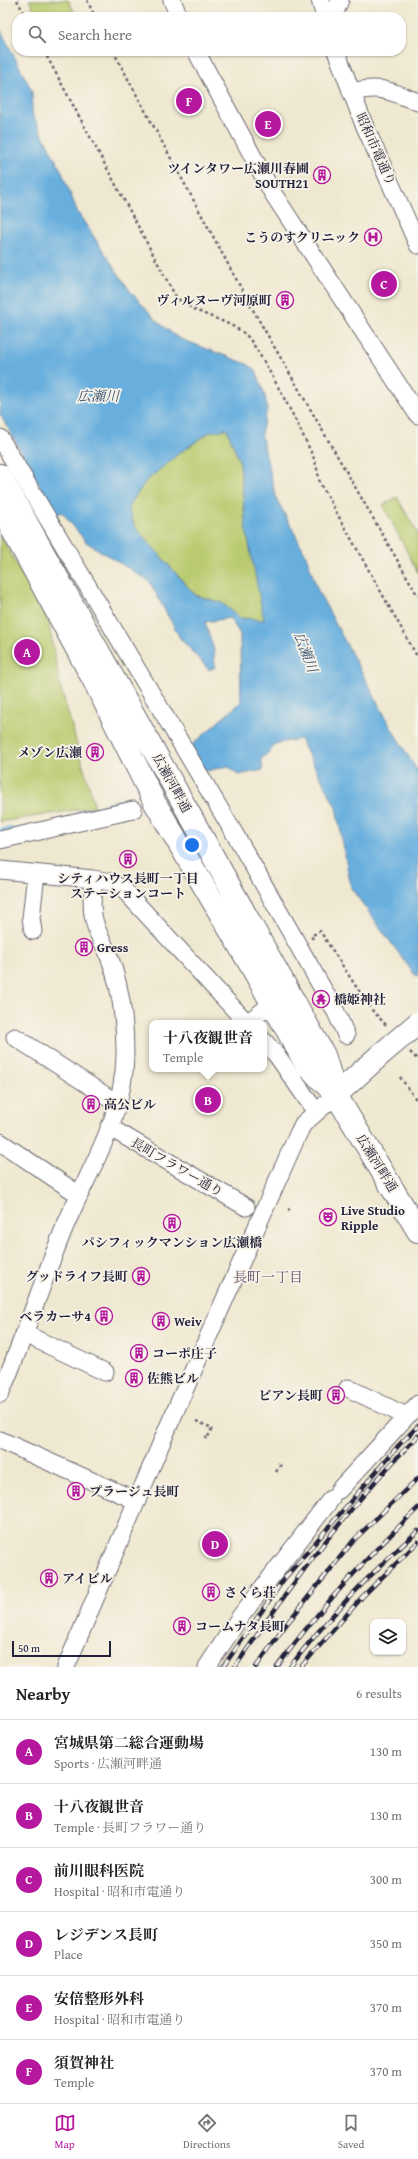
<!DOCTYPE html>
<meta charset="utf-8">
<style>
:root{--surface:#fff;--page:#f6f6f6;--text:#222;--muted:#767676;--line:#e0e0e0;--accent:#b5179e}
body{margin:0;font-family:"Gentium Book Plus","Noto Serif JP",serif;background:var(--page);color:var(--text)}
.controls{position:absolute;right:12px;bottom:12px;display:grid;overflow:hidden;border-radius:8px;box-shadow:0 1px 3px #0004}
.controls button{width:36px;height:36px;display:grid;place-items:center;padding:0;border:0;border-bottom:1px solid var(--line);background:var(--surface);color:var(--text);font:20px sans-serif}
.scale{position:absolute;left:12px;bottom:10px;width:99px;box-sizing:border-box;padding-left:4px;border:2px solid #22223b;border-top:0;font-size:11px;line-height:14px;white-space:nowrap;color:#22223b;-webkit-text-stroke:3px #f7f3e8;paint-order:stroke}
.you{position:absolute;left:192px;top:845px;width:14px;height:14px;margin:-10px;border:3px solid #fff;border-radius:50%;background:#1a73e8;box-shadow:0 0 0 6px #1a73e833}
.badge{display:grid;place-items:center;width:26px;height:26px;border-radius:50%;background:var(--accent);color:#fff;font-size:13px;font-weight:700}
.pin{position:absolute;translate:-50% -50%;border:2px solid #fff;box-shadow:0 1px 4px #0006}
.popup{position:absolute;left:149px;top:1020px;width:118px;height:52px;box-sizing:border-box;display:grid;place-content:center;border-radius:8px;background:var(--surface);filter:drop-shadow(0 1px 3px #0005);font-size:13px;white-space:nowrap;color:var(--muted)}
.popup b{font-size:15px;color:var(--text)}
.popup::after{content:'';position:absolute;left:50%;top:100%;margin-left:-8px;border:8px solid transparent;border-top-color:var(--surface)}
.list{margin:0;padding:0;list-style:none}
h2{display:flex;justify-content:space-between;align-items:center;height:52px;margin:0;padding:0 16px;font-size:17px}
h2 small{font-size:13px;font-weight:400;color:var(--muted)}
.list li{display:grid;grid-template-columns:26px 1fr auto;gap:12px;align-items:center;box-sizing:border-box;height:64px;padding:0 16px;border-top:1px solid var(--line)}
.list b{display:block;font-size:15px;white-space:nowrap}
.list p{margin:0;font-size:13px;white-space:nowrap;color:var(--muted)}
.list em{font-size:13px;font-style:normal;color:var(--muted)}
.icon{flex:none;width:22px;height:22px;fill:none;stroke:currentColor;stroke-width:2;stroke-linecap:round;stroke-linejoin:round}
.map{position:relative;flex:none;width:418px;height:1667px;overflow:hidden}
.search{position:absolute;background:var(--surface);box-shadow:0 1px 3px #0004;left:12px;right:12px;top:12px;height:44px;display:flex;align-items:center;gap:10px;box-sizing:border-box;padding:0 14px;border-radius:16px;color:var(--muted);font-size:15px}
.sheet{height:436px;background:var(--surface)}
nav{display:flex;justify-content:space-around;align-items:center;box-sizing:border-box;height:56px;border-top:1px solid var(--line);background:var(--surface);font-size:11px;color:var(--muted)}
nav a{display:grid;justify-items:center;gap:2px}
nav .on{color:var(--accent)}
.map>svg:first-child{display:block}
.green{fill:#b9cb6e;stroke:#6e7654}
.water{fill:#67afde;stroke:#44688c;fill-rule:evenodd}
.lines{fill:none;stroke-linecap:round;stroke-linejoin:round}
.stream{stroke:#67afde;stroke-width:4}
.minor-casing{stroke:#6a676f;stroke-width:19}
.major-casing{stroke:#6a676f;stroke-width:24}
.path{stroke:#6a676f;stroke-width:2.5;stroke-dasharray:3 3;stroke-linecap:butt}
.minor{stroke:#fff;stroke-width:17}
.major{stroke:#fff;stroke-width:22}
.rail-casing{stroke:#22223b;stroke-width:4.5}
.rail{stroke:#f7f3e8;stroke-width:3;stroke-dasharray:9;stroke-linecap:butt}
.major-bridge-casing{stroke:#6a676f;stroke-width:24;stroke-linecap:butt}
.major-bridge{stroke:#fff;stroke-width:22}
.labels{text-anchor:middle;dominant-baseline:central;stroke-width:3.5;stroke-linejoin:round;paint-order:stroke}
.street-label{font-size:13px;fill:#22223b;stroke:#f7f3e8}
.poi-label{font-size:13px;font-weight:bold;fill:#22223b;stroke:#f7f3e8;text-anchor:start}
.water-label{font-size:14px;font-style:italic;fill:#3a5374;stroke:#f7f3e8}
.neighbourhood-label{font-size:14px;fill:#63526d;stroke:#f7f3e8}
</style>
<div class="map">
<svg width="418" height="1667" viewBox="0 0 418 1667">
<rect width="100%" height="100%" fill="#f7f3e8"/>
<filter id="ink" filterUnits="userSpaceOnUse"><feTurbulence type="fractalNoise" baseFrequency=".025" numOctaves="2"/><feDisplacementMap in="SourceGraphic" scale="8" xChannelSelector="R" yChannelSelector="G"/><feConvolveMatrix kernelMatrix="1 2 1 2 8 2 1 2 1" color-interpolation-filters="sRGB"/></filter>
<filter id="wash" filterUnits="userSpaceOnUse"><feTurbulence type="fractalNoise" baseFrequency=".012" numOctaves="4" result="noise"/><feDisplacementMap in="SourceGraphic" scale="16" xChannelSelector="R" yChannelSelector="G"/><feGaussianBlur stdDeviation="0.9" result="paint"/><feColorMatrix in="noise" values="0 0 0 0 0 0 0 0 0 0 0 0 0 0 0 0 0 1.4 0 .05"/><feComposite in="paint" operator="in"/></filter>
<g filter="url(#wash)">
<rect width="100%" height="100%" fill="#efe8d0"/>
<path class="green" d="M29 0H68L77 17H38Z
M227 429 240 463 246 529 265 620 240 618 222 603 195 595 135 527 128 507 146 481 178 454 210 432Z
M397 497 418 534V573L383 505Z
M0 535 48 620 60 685 95 807 0 822Z"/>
<path class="water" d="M0 29 32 91V114L61 170 78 213 130 291 158 322 178 338 247 364 256 370 265 396 267 409 261 434 276 498 305 553 318 591 393 731 418 772V977L414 974 351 888 336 807 300 739 274 744 272 749 261 759 263 770 238 775 228 766 206 771 185 751 241 702 240 634 230 618 205 622 214 650 215 667 209 670 180 638 149 581 86 542 62 512 56 515 0 414ZM227 429 240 463 246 529 264 620 240 618 222 603 195 595 135 527 128 507 146 481 178 454 210 432Z"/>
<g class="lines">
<path class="stream" d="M78 814 129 799
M0 831 11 829"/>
</g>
</g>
<g filter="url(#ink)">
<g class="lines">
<g class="minor-casing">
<path id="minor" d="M172 0 179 17
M320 0 325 17
M333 17 340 0
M196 51 272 192 418 415
M336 51 363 122 418 245
M351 92C383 85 389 91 418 102
M0 438 240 843 336 1012 346 1035
M0 840 133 810
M0 870 93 879C93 890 91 904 93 915 95 929 101 939 107 951 120 982 125 1019 125 1052 126 1118 84 1177 61 1236 40 1288 23 1342 0 1394
M93 879 111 882 124 890 247 1023
M33 931 31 918 36 874
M247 1023 272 1004
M15 1037 118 1104
M264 1041 278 1057 316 1112
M109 1127 246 1207
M0 1142 78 1194
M25 1334 105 1372
M348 1388 406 1416
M0 1440 137 1501
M339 1490 418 1404
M66 1667 169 1425 298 1134 303 1124 336 1095
M207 1667 240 1617 331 1499"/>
</g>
<g class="major-casing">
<path id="major" d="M0 475 324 1055 336 1095 418 1231
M0 507 93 679 155 803 251 966 306 1064 333 1092
M336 1095 380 1055"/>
</g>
<path class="path" d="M17 0 26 17
M87 0 95 17
M44 51 176 297C199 317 223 317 245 334 257 343 307 441 314 459 317 466 318 475 320 483L418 658
M113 51 249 303 418 596
M313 939 311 936 320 931 370 1008 388 1027
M410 1052 418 1060
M400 1077 418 1102
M288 1209 290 1210
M196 1421 212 1428 208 1437
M205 1437 207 1439
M276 1472 281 1464 278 1463"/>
<use href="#minor" class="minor"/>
<use href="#major" class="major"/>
<g class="rail-casing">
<path id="rail" d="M223 1667 284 1579 399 1445 418 1426
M235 1667C290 1586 348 1506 418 1436
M256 1667 285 1626 354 1540 418 1478
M277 1667C318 1610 367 1557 418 1508
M290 1667C327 1618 372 1572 418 1531
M301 1667 363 1596 418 1542"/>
</g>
<use href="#rail" class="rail"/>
<g class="major-bridge-casing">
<path id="major-bridge" d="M380 1055 418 1023"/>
</g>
<use href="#major-bridge" class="major-bridge"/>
</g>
</g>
<defs>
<g id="building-ring" transform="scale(0.9)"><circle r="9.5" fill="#f7f3e8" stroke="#b5179e" stroke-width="1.5"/><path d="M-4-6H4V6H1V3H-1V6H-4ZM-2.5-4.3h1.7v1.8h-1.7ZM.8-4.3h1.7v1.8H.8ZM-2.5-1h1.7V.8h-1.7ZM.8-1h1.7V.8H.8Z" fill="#b5179e"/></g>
<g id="hospital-ring" transform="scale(0.9)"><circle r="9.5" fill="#f7f3e8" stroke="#b5179e" stroke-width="1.5"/><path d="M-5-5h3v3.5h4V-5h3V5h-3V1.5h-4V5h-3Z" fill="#b5179e"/></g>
<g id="temple-ring" transform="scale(0.9)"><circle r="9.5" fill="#f7f3e8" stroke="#b5179e" stroke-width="1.5"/><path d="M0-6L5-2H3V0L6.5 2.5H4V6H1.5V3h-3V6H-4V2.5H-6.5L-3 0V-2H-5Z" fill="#b5179e"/></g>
<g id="theatre-ring" transform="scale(0.9)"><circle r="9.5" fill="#f7f3e8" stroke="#b5179e" stroke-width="1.5"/><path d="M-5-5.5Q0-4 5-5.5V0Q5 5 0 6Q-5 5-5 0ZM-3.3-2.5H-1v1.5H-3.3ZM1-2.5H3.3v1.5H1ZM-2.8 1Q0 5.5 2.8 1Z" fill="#b5179e"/></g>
</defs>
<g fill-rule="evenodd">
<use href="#building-ring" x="322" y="175"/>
<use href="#hospital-ring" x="373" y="237"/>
<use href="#building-ring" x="285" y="300"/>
<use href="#building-ring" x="95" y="752"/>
<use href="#building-ring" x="128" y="859"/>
<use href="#building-ring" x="84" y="947"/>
<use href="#temple-ring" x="321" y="999"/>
<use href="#building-ring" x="91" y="1104"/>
<use href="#theatre-ring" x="328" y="1217"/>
<use href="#building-ring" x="172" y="1223"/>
<use href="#building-ring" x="141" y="1276"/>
<use href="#building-ring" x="104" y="1316"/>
<use href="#building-ring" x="161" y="1321"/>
<use href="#building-ring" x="139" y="1353"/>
<use href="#building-ring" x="134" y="1378"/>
<use href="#building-ring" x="336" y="1395"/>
<use href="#building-ring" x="76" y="1491"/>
<use href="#building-ring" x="49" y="1578"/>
<use href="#building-ring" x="211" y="1592"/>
<use href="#building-ring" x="182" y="1626"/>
</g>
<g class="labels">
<g class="street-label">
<text transform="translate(376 149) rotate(66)">昭和市電通り</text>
<text transform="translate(172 783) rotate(61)">広瀬河畔通</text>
<text transform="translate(377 1163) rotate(58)">広瀬河畔通</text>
<text transform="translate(177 1167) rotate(30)">長町フラワー通り</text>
</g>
<g class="poi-label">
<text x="309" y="168" text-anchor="end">ツインタワー広瀬川春圃<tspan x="309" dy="15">SOUTH21</tspan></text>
<text x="360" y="237" text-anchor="end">こうのすクリニック</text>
<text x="272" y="300" text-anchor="end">ヴィルヌーヴ河原町</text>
<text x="82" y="752" text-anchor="end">メゾン広瀬</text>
<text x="128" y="878" text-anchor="middle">シティハウス長町一丁目<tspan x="128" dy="15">ステーションコート</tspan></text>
<text x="97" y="947">Gress</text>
<text x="334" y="999">橋姫神社</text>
<text x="104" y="1104">高公ビル</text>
<text x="341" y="1210">Live Studio<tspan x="341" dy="15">Ripple</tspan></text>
<text x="172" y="1242" text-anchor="middle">パシフィックマンション広瀬橋</text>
<text x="128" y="1276" text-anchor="end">グッドライフ長町</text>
<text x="91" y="1316" text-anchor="end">ベラカーサ4</text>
<text x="174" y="1321">Weiv</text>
<text x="152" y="1353">コーポ庄子</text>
<text x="147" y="1378">佐熊ビル</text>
<text x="323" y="1395" text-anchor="end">ビアン長町</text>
<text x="89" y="1491">プラージュ長町</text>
<text x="62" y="1578">アイビル</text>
<text x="224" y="1592">さくら荘</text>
<text x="195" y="1626">コームナタ長町</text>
</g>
<g class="water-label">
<text x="98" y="396">広瀬川</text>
<text transform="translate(306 652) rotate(69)">広瀬川</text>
</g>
<g class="neighbourhood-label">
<text x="268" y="1277">長町一丁目</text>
</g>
</g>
</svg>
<div class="controls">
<button><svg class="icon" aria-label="layers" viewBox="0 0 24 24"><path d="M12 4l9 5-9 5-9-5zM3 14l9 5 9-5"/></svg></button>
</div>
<div class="scale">50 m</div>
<div class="you"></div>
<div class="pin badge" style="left:27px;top:652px">A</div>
<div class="pin badge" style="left:208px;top:1100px">B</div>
<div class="popup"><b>十八夜観世音</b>Temple</div>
<div class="pin badge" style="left:384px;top:284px">C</div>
<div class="pin badge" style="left:215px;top:1544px">D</div>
<div class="pin badge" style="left:268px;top:124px">E</div>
<div class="pin badge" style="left:189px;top:101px">F</div>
<div class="search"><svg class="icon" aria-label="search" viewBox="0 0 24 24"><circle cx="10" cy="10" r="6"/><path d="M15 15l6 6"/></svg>Search here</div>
</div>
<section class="sheet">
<h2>Nearby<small>6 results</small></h2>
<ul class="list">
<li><span class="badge">A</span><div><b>宮城県第二総合運動場</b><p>Sports · 広瀬河畔通</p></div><em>130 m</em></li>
<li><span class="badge">B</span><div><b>十八夜観世音</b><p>Temple · 長町フラワー通り</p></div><em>130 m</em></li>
<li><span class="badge">C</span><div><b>前川眼科医院</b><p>Hospital · 昭和市電通り</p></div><em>300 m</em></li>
<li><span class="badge">D</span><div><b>レジデンス長町</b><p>Place</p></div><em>350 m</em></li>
<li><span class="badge">E</span><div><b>安倍整形外科</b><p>Hospital · 昭和市電通り</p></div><em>370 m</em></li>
<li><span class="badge">F</span><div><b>須賀神社</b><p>Temple</p></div><em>370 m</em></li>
</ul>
</section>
<nav>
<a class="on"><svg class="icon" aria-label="map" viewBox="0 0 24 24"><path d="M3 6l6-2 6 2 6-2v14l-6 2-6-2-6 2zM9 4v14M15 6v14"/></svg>Map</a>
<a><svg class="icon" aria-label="directions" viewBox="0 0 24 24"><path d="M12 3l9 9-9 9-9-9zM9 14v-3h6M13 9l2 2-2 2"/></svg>Directions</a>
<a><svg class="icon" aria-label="saved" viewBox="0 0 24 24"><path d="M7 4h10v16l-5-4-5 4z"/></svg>Saved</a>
</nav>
